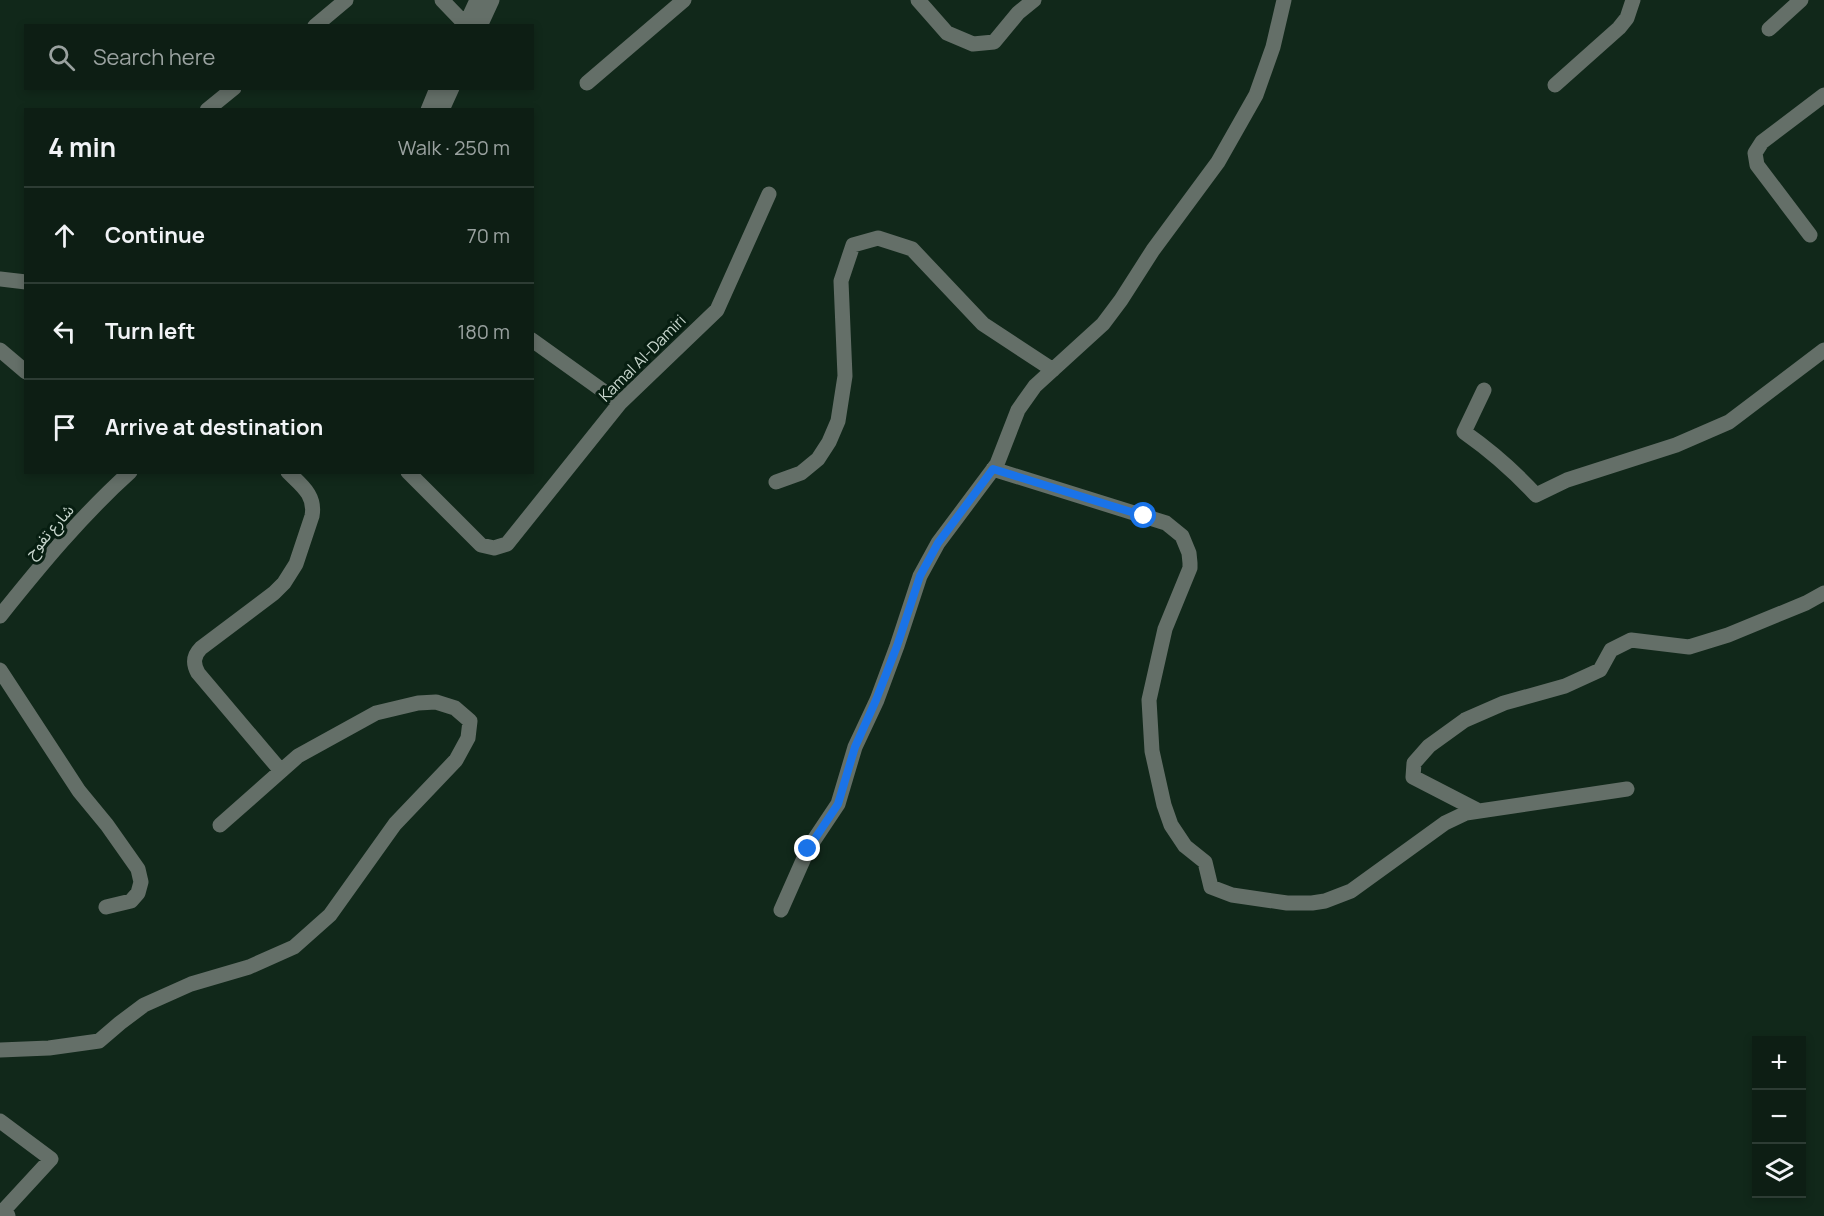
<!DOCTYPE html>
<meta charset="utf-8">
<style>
:root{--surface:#0d1e14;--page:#16271d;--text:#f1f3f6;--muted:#9aa2a0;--line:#2d3c34}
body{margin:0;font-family:Manrope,"Noto Sans Arabic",sans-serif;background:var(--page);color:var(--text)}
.controls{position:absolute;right:18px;bottom:18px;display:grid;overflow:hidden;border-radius:0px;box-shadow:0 3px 9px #0003}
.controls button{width:54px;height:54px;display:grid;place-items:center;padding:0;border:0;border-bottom:2px solid var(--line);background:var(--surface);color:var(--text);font:30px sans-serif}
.stop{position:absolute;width:18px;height:18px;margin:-14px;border:4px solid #1a73e8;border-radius:50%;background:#fff}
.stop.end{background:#1a73e8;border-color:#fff;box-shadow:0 2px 6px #0008}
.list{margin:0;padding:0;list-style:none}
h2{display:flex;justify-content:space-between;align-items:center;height:78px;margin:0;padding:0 24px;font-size:26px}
h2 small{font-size:20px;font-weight:400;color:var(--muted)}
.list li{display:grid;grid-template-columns:39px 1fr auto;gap:18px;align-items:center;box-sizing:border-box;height:96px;padding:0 24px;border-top:2px solid var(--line)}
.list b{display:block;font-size:22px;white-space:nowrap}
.list em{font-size:20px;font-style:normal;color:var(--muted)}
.icon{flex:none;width:33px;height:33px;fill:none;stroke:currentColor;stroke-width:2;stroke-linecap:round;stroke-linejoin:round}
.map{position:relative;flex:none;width:1824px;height:1216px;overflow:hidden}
.search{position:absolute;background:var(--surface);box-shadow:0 3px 9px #0003;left:24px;top:24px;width:510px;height:66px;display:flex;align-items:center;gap:15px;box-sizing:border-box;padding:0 21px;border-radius:0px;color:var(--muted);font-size:22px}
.panel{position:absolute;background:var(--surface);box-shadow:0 3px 9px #0003;left:24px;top:108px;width:510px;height:366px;border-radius:0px}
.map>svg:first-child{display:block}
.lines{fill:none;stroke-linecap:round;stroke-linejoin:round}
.minor{stroke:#646f68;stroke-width:15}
.route{stroke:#1a73e8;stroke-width:8}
.labels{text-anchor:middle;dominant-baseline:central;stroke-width:6;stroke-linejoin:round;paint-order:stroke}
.street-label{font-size:16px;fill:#c7d5cc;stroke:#071e11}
</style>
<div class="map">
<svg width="1824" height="1216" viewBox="0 0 1824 1216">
<rect width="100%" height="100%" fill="#11281a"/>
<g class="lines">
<path class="minor" d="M442 0 466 25
M918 0 947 33 973 44 994 42 1018 13 1034 0
M315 26 346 0
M465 26 477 0
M480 26 492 0
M1769 29 1801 0
M587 83 684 0
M1555 85 1619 28 1627 18 1633 0
M207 110 234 88
M428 110 437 88
M442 110 452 88
M1810 235 1757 165 1755 153 1762 142 1824 95
M0 279 26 282
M532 340 620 403
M0 350 26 372
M1484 390 1464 432C1491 451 1514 471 1536 495L1567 480 1676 445 1729 422 1824 350
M993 469 1166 523 1182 536 1189 553 1190 563V568L1165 629 1149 700 1152 751 1164 805 1171 825 1185 846 1205 862 1211 887 1232 895 1287 903H1312L1325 901 1351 891 1445 823 1466 813 1627 789
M408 472 481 545 494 548 507 544 620 403 717 310 769 194
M776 482 801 473 818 459 829 442 838 421 845 376 841 281 853 245 878 238 912 249 983 324 1053 370
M0 616C40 566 82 515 130 472
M0 670 79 791 107 825 138 869 141 882 138 893 131 901 106 907
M281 771 198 673C193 664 193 656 201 648L274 593 284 583 296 564 312 516C316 495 301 485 288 472
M1477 810 1413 777 1414 763 1429 746 1465 720 1504 703 1565 686 1600 670 1611 650 1631 640 1689 647 1728 635 1806 603 1824 593
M781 910 808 849 838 804 855 747 877 700 897 646 920 576 938 543 997 464 1018 410 1035 386 1103 324 1121 300 1153 250 1218 162 1256 95 1273 47 1284 0
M0 1050 49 1048 99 1041 120 1023 144 1005 191 984 249 967 294 947 330 915 395 824 456 760 468 738 470 721 455 708 436 702 418 703 376 713 298 756 220 825
M0 1121 51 1159 5 1209 8 1216"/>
</g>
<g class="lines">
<path class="route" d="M808 849 838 804 855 747 876 700 897 646 920 576 938 543 993 469 1144 516"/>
</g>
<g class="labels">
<g class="street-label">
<text transform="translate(642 358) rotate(-45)">Kamal Al-Damiri</text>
<text transform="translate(49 531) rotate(-49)">شارع تفوح</text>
</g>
</g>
</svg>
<div class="controls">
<button>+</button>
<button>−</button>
<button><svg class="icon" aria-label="layers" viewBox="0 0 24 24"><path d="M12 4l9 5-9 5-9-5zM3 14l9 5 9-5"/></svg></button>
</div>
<div class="stop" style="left:1144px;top:516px"></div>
<div class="stop end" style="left:808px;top:849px"></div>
<div class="search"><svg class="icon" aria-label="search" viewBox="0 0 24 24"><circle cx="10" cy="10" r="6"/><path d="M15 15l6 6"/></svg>Search here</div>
<section class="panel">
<h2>4 min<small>Walk · 250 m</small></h2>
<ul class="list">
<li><svg class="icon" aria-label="ahead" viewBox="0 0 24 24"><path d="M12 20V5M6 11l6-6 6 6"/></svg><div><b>Continue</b></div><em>70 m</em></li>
<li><svg class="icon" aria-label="left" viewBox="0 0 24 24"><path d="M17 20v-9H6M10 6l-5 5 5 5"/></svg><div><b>Turn left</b></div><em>180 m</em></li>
<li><svg class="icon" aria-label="arrive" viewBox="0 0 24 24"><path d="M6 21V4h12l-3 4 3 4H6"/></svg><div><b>Arrive at destination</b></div></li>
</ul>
</section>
</div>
